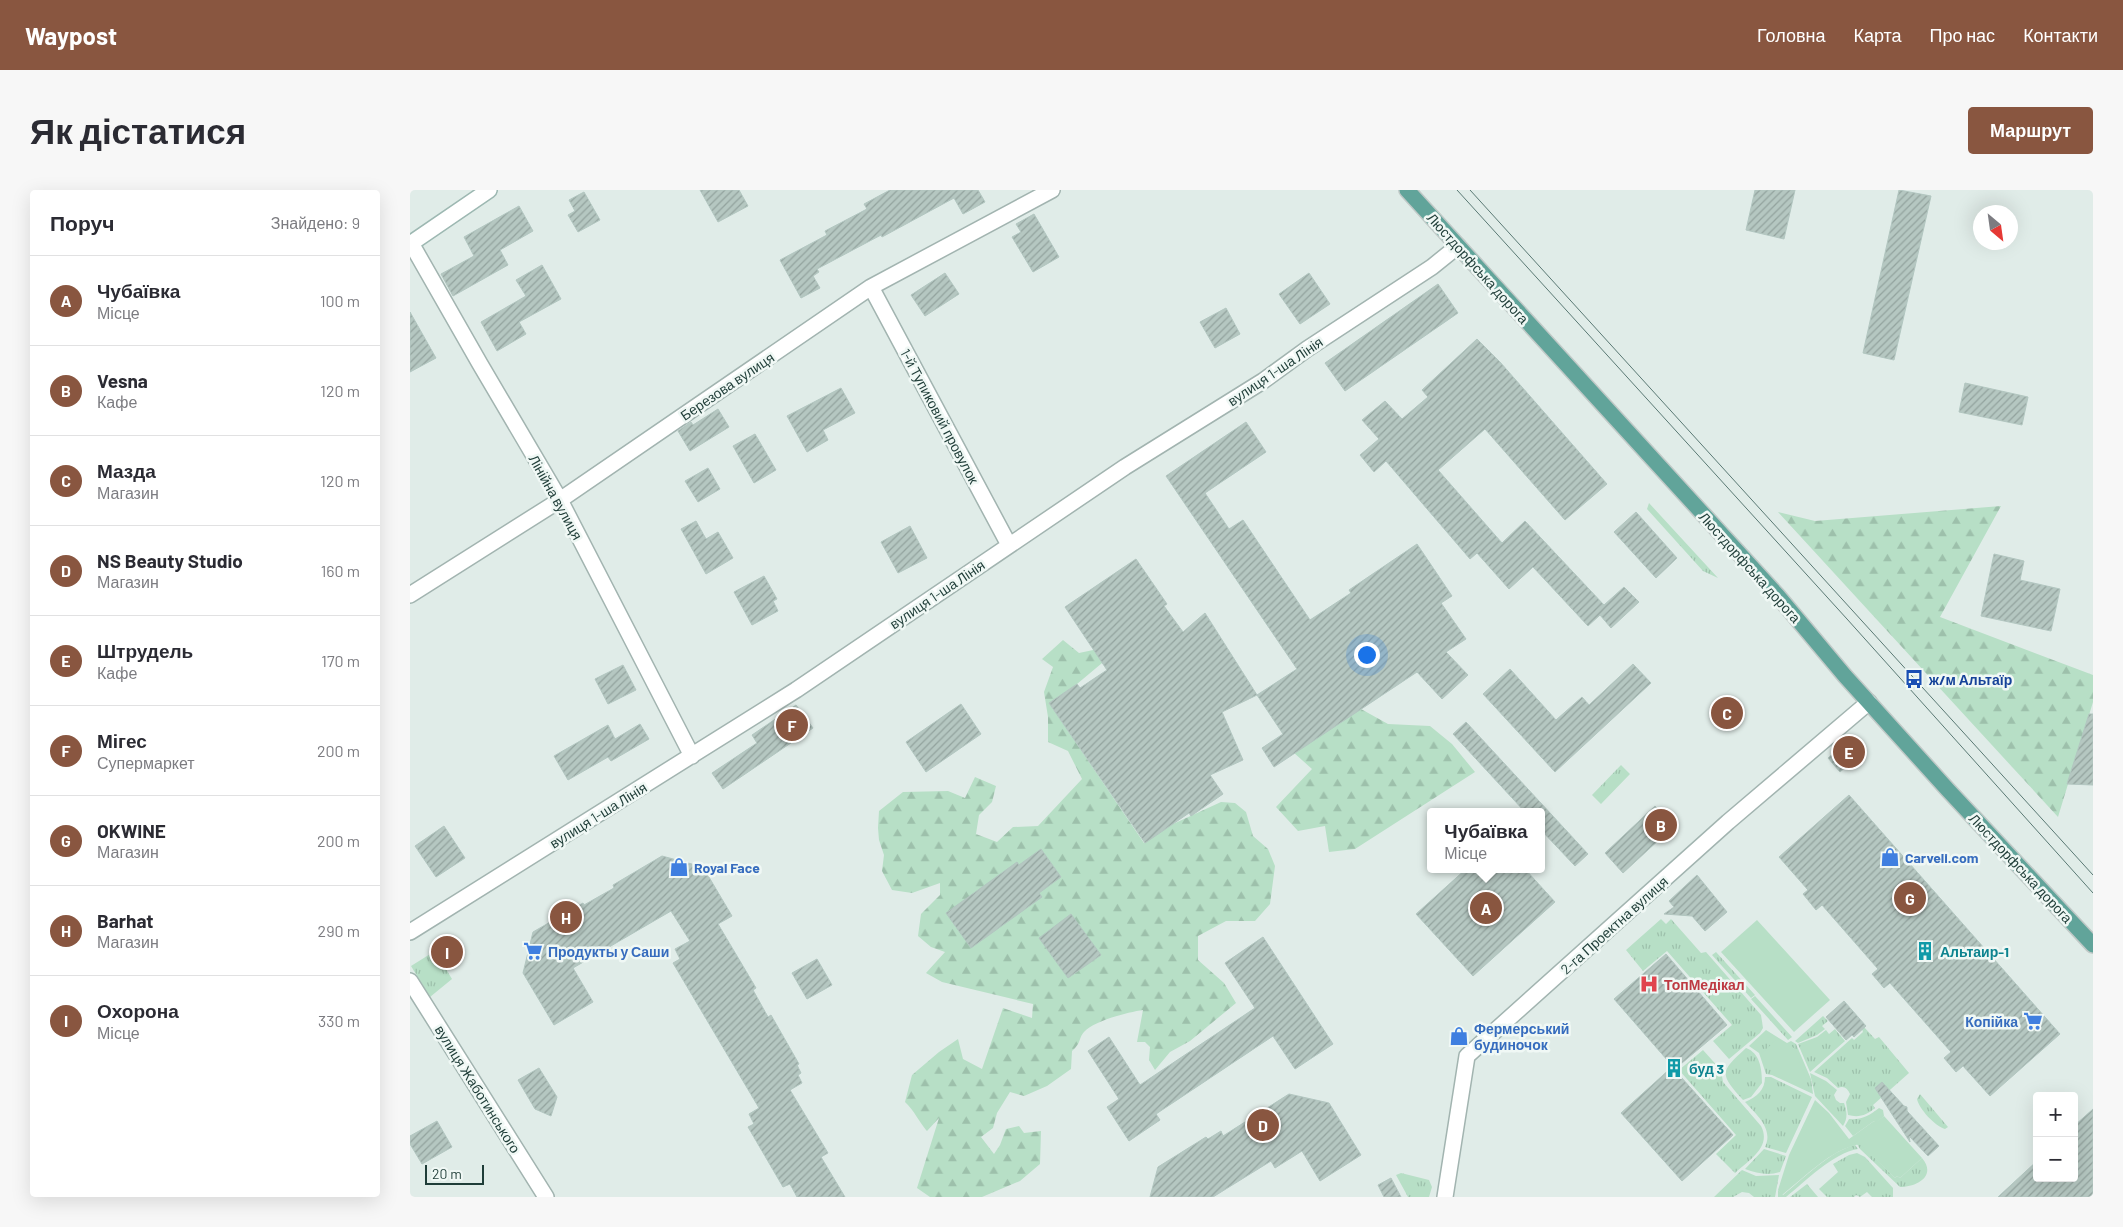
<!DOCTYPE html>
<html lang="uk">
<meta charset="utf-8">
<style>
:root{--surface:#fff;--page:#f7f7f7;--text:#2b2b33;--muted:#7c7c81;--line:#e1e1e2;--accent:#895640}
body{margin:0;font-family:Barlow,sans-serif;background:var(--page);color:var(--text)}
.controls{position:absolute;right:15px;bottom:15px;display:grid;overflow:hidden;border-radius:5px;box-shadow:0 5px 20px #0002}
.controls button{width:45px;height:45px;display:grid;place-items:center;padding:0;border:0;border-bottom:1px solid var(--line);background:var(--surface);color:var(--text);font:25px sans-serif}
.compass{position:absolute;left:1563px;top:15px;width:45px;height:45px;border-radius:50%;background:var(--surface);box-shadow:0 5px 20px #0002;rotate:151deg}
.scale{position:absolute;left:15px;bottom:12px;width:59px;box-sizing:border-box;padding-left:5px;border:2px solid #1f3d38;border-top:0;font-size:14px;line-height:18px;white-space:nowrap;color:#1f3d38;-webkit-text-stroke:4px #f0f8f5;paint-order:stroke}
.you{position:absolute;left:956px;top:464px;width:18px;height:18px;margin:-12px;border:4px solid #fff;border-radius:50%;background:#1a73e8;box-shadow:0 0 0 8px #1a73e833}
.badge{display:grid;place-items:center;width:32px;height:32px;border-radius:50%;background:var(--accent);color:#fff;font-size:16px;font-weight:700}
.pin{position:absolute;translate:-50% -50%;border:2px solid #fff;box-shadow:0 1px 5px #0006}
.popup{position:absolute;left:1017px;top:618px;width:118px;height:65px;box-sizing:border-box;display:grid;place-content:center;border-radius:5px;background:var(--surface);filter:drop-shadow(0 1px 4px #0005);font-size:16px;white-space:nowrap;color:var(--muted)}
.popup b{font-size:19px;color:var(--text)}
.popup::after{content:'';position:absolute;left:50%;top:100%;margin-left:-10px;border:10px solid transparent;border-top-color:var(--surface)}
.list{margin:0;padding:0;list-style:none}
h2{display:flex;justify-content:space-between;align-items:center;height:65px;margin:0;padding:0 20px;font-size:21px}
h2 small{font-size:16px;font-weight:400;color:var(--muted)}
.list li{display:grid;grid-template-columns:32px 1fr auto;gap:15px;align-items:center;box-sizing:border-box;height:90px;padding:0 20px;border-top:1px solid var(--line)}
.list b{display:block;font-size:19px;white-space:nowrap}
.list p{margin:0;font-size:16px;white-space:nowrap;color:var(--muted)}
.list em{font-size:16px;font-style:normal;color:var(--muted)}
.map{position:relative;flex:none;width:1683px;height:1007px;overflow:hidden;border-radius:5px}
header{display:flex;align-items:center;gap:30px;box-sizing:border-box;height:70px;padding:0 25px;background:var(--accent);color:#fff}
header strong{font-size:24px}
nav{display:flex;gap:28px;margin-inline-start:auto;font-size:18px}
.intro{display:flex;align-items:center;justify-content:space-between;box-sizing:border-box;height:120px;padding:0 30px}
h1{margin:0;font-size:35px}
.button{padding:12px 22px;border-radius:5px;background:var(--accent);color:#fff;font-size:18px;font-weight:700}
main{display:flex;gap:30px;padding:0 30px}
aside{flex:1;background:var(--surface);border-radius:5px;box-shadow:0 5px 20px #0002}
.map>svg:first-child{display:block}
.grass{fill:url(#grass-tufts)}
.forest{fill:url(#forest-firs)}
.green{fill:#b7dfc6}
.building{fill:url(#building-hatch);stroke:#b2c6c0}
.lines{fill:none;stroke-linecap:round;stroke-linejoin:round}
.minor-casing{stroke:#a2b4b0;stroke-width:18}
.secondary-casing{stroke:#9db8b2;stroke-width:18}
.primary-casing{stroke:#c0c9c7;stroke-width:18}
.minor{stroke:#fff;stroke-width:15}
.secondary{stroke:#fff;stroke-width:15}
.primary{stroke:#61a49a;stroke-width:15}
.tram{stroke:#5a7974;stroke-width:1}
.labels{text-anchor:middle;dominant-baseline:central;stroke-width:5;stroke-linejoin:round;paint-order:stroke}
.street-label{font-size:14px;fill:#1f3d38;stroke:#f0f8f5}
.transit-label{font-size:14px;font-weight:bold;fill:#164399;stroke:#f0f8f5;text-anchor:start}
.shop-label{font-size:14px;font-weight:bold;fill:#366cbe;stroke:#f0f8f5;text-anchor:start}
.culture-label{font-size:14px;font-weight:bold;fill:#0d838f;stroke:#f0f8f5;text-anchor:start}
.health-label{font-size:14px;font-weight:bold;fill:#be3a42;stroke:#f0f8f5;text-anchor:start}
</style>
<header>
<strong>Waypost</strong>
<nav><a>Головна</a><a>Карта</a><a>Про нас</a><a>Контакти</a></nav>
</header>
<div class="intro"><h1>Як дістатися</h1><a class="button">Маршрут</a></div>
<main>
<aside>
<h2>Поруч<small>Знайдено: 9</small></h2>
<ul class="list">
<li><span class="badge">A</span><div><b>Чубаївка</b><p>Місце</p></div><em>100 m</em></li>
<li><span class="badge">B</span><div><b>Vesna</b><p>Кафе</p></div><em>120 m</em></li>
<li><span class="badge">C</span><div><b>Мазда</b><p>Магазин</p></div><em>120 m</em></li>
<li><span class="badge">D</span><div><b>NS Beauty Studio</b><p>Магазин</p></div><em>160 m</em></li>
<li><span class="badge">E</span><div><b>Штрудель</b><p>Кафе</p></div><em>170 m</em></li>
<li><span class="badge">F</span><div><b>Мігес</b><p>Супермаркет</p></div><em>200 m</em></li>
<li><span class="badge">G</span><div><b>OKWINE</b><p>Магазин</p></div><em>200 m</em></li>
<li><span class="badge">H</span><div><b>Barhat</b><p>Магазин</p></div><em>290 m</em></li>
<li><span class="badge">I</span><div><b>Охорона</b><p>Місце</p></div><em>330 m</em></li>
</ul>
</aside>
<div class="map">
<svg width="1683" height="1007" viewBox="0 0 1683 1007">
<defs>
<pattern id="grass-tufts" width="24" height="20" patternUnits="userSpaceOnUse" patternTransform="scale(1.25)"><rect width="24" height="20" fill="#b7dfc6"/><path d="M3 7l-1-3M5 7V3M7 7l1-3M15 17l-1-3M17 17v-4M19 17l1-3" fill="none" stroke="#9dc0ab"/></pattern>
<pattern id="forest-firs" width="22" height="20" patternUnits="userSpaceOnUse" patternTransform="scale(1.25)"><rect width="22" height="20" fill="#b7dfc6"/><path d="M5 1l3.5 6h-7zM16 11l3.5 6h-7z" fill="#9dc0ab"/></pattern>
<pattern id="building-hatch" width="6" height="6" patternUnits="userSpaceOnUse" patternTransform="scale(1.25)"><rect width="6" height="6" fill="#b5c7c1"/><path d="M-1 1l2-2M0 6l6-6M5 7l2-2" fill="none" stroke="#93a39e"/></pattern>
</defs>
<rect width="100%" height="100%" fill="#e0ece8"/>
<path class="grass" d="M1239 313 1308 388 1293 381 1237 319Z
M1211 575 1220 584 1191 614 1182 605Z
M1251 729 1256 734 1261 729 1291 763 1296 762 1351 825 1353 838 1350 843 1319 869 1303 851 1322 835 1257 761 1233 781 1216 760Z
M25 761 42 789 20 807 1 776Z
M1306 762 1345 805 1341 808 1302 765Z
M1345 806 1382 847 1378 850 1341 809Z
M1413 826 1418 831 1412 836 1415 839 1407 845 1388 853 1385 851Z
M1454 837 1465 849 1469 847 1499 883 1463 915 1465 918C1457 925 1449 928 1438 925L1436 912 1440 904C1438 899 1434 895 1428 898L1417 888 1404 882 1442 848 1444 850 1453 842 1452 839Z
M1425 839 1435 851 1400 882 1388 854 1407 847 1416 840 1419 844Z
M1356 840 1377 853 1381 851 1386 854 1401 889 1403 904 1362 885 1356 884 1349 863 1339 856Z
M1336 858C1350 863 1352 879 1352 893L1341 907 1333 910C1309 883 1310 882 1336 858Z
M1293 860 1311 880 1313 892 1351 936C1362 957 1339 970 1325 983L1306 964 1326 945 1269 880Z
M1400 883 1416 891 1427 900 1424 905 1426 910 1430 913H1434C1437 921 1438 928 1433 936L1405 906Z
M1355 887H1361L1402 907 1376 963 1355 957C1364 939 1346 924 1335 912 1347 907 1355 900 1355 887Z
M1510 904 1538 937 1535 939C1525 936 1509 919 1507 909Z
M1469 918 1473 920 1474 926 1466 933 1464 931 1443 946 1435 936 1439 929C1451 930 1459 926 1469 918Z
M1450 953 1485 988 1487 986 1490 988 1512 968C1527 986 1507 997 1490 997L1450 959 1447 954Z
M1445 955 1448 959C1423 963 1396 991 1376 1007H1368V1000L1373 1005C1393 989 1420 961 1445 955Z
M1354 959 1376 966 1370 982C1357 986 1347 983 1335 979Z
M1447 963 1455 967 1483 998V1007H1462L1457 1002 1450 1007 1446 1005 1444 1007H1417L1409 999 1428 982 1423 974 1439 965Z
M1332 980 1346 986 1369 985 1365 1007H1344L1339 1003 1332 1002 1323 1007H1304Z
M991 983 1019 990 1022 997 1019 1007H998L986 985Z
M1397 994 1408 1007H1380Z"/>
<path class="forest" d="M1591 316 1530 427 1683 485V512L1648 627 1368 322 1405 331Z
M653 450 669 463 702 456 710 458 667 494 639 513 734 653 763 634 811 612 825 613 836 622 843 646 858 659 865 676 860 714 845 731H816L788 746V770L814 793 826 813 780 851 760 862 745 880 739 870 740 857 735 852H727L733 820C719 822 683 831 674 842 668 849 672 852 662 861L661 879 637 896 614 906 600 902 587 923 583 938 571 947 584 964 590 955 596 939 609 936 614 943 631 941 630 974 610 991 572 1007H520L507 998 529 928 517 941C509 932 504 920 495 912L502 885 529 862 548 849 553 869 572 879 593 818 622 828 623 814 532 792 516 783 535 762 521 757 508 746 511 724 530 705V693L502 703 482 700 472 681 474 665 469 650 468 638 469 621 493 602 538 601 555 608 565 587 586 596 582 612 569 625 566 644 587 652 603 637 628 636 672 589 658 561 638 552V527L634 502 643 477 632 469Z
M942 514 978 534 1020 536 1042 554 1065 582 945 659 919 662 915 636 888 641 866 617 902 579 883 562Z"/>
<path class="green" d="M1347 730 1420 810 1384 842 1311 762Z
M1367 849 1384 858 1396 890 1390 896C1375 889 1355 882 1351 864Z
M1405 910 1419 923 1439 949 1464 931 1466 932 1474 926 1512 968 1490 988 1487 986 1485 988 1450 954C1421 959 1395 987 1372 1005L1368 1000 1379 965Z"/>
<path class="building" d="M290 0H329L338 16 308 32Z
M480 0H568L575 12 553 24 544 8 472 47 471 45 407 79 409 82 403 86 410 98 391 108 370 70 417 45 415 41 457 19 454 14Z
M1345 0H1385L1374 49 1336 40Z
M1489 0 1521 6 1484 170 1453 163Z
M174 2 190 30 168 42 158 25 165 21 159 10Z
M109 16 123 41 90 60 98 75 43 106 31 84 64 66 54 47Z
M624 24 649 67 623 82 602 47 611 42 606 34Z
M132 75 151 109 109 132 116 144 87 161 71 132 116 106 106 90Z
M535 83 549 104 515 126 501 105Z
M899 83 920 114 890 134 869 104Z
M1028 94 1048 123 935 201 915 173Z
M816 118 830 144 805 158 790 132Z
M0 122 26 168 0 182Z
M1067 149 1090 172 1197 294 1155 330 1075 239 1028 280 1092 353 1115 331 1194 415 1214 397 1229 412 1201 438 1190 425 1178 436 1123 377 1099 399 1067 363 1060 369 976 271 964 282 950 265 969 249 952 230 975 211 992 229 1018 207 1012 200Z
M1555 193 1618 207 1612 235 1549 222Z
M431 198 445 223 413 240 418 250 397 262 377 226Z
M308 219 319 237 280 261 268 241 281 232 283 235Z
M836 232 856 262 795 303 819 339 833 330 900 430 941 403 939 400 1007 354 1042 406 1031 413 1056 449 1036 462 1058 485 1032 509 1007 482 864 577 852 558 873 544 847 505 887 479 756 286Z
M345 244 366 280 344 293 323 256Z
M298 278 310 299 288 312 275 291Z
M1226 322 1267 368 1246 388 1204 342Z
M286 331 296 349 308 342 323 368 296 384 271 339Z
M500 336 517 368 488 383 471 352Z
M1584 364 1614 371 1610 390 1650 399 1641 441 1571 426Z
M726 369 757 414 754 416 773 442 795 423 847 505 812 522 833 570 800 585 813 604 781 626 779 623 735 653 639 513 667 494 670 498 697 480 655 417Z
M354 386 367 409 363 411 368 421 342 435 324 402Z
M1223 474 1241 493 1145 582 1073 504 1100 479 1146 530 1172 507 1179 515Z
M213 475 226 500 198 514 185 489Z
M551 514 571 544 516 582 496 552Z
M386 515 403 538 313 599 302 583 347 553 342 545Z
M1679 524H1683V595L1657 594Z
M1056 532 1178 664 1165 676 1131 640V622H1115L1043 544Z
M230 534 239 549 201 571 198 567 158 590 144 566 198 535 205 549Z
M1434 554 1446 568 1430 582 1418 568Z
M1439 605 1650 844 1580 906 1553 876 1546 882 1534 868 1541 862 1480 793 1474 798 1462 784 1468 779 1412 715 1406 720 1393 704 1398 700 1369 667Z
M1245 616 1264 636 1213 683 1195 663Z
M34 636 55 668 26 687 5 656Z
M631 659 651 687 629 703 632 707 561 758 536 723 607 672 609 675Z
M252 666 293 677 322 726 308 734 346 798 343 800 358 827 361 825 389 874 387 875 391 883 388 885 392 893 380 900 418 963 411 967 435 1007H387L380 994 373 997 338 937 344 934 339 924 349 918 263 773 270 769 265 759 280 751 261 721 163 778 183 812 144 835 113 783 123 742 173 713 174 715 204 698 203 695Z
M1056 679H1115L1145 712 1063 786 1006 724Z
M1287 685 1317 722 1295 741 1282 726 1254 724 1264 717 1259 711Z
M661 724 691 765 658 788 629 748Z
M853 747 923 854 885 879 863 846 746 924 750 930 719 951 697 917 709 909 678 861 699 847 730 895 845 818 815 773Z
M1256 764 1317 835 1265 879 1204 809Z
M407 769 422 795 397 809 382 783Z
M1434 811 1456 836 1444 847 1442 845 1436 850 1416 827Z
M1262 877 1323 945 1272 991 1211 923Z
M129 878 147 907 141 926 125 919 108 890Z
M1472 892 1494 916 1497 917V921L1529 956 1518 966 1499 946 1500 952 1465 898Z
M879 904 919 913 951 965 910 991 892 961 865 978 861 971 803 1007H740L748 977 796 947 798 949 811 941 813 946Z
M1683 919V1007H1588L1627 971V988H1664V936Z
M27 931 42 957 12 974 0 954V946Z
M981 988 991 1007H974L968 995Z"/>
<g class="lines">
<g class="minor-casing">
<path id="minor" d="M1 53 70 174 150 310 282 566
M461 97 599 355
M0 405 150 310 461 97 642 0
M0 742 386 500 715 277 853 191 897 159 1022 77 1048 56
M0 791 136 1007
M1035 1007 1057 866 1318 632 1459 512"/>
</g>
<g class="secondary-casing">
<path id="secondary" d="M0 54 79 0"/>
</g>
<g class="primary-casing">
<path id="primary" d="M997 0 1368 406 1435 486 1538 600 1683 755"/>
</g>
<use href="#minor" class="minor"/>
<use href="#secondary" class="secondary"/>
<use href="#primary" class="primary"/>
<path class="tram" d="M1047 0 1437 429 1683 703
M1060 0 1683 685"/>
</g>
<defs>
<g id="bus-bare" transform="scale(1.5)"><path d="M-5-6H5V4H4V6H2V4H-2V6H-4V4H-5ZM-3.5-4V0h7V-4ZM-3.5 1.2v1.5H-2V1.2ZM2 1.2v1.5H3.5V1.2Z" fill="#1a4fb4" stroke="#f0f8f5" stroke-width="2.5" paint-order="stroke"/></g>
<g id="shop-bare" transform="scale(1.5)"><path d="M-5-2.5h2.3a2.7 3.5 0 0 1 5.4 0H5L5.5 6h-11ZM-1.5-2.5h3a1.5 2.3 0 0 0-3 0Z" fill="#3f7fe0" stroke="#f0f8f5" stroke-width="2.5" paint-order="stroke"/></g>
<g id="supermarket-bare" transform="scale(1.5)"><path d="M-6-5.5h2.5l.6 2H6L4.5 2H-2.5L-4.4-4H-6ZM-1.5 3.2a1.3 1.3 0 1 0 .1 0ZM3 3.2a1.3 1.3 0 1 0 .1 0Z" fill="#3f7fe0" stroke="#f0f8f5" stroke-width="2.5" paint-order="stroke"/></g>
<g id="building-bare" transform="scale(1.5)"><path d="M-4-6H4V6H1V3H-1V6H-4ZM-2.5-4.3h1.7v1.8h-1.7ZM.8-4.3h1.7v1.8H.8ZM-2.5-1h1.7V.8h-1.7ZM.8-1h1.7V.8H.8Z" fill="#0f9aa8" stroke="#f0f8f5" stroke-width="2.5" paint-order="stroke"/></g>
<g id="hospital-bare" transform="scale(1.5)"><path d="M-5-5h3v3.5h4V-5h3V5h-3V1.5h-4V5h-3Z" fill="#e0444e" stroke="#f0f8f5" stroke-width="2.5" paint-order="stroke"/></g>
</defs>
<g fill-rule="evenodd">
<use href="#bus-bare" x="1504" y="489"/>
<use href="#shop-bare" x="1480" y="667"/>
<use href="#shop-bare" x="269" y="677"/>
<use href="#supermarket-bare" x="123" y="761"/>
<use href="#building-bare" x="1515" y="761"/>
<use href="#hospital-bare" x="1239" y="794"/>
<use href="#supermarket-bare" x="1623" y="831"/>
<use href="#shop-bare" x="1049" y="846"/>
<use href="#building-bare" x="1264" y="878"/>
</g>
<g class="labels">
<g class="street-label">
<text transform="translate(1068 78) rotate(48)">Люстдорфська дорога</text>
<text transform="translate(865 181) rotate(-34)">вулиця 1-ша Лінія</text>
<text transform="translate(317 196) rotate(-34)">Березова вулиця</text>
<text transform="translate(530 226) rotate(62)">1-й Тупиковий провулок</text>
<text transform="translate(146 307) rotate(61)">Лінійна вулиця</text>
<text transform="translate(1340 377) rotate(48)">Люстдорфська дорога</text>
<text transform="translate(527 404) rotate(-34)">вулиця 1-ша Лінія</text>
<text transform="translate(188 625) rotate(-32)">вулиця 1-ша Лінія</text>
<text transform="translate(1611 678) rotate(47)">Люстдорфська дорога</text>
<text transform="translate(1204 735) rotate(-42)">2-га Проектна вулиця</text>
<text transform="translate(68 899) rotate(58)">вулиця Жаботинського</text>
</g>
<g class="transit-label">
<text x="1519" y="489">ж/м Альтаїр</text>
</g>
<g class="shop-label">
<text x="1495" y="667">Carveli.com</text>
<text x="284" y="677">Royal Face</text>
<text x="138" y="761">Продукты у Саши</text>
<text x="1608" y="831" text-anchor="end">Копійка</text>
<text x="1064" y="838">Фермерський<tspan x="1064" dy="16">будиночок</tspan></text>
</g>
<g class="culture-label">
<text x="1530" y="761">Альтаир-1</text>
<text x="1279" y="878">буд 3</text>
</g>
<g class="health-label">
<text x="1254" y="794">ТопМедікал</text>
</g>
</g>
</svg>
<div class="controls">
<button>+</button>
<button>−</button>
</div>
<svg class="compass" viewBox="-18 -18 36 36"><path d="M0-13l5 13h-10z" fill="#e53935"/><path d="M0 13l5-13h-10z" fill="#7c7c81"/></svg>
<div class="scale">20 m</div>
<div class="you"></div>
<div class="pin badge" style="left:1076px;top:718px">A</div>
<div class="popup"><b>Чубаївка</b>Місце</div>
<div class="pin badge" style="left:1251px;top:635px">B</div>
<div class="pin badge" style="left:1317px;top:523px">C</div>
<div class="pin badge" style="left:853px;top:935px">D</div>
<div class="pin badge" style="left:1439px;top:562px">E</div>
<div class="pin badge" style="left:382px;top:535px">F</div>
<div class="pin badge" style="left:1500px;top:708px">G</div>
<div class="pin badge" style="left:156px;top:727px">H</div>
<div class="pin badge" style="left:37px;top:762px">I</div>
</div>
</main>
